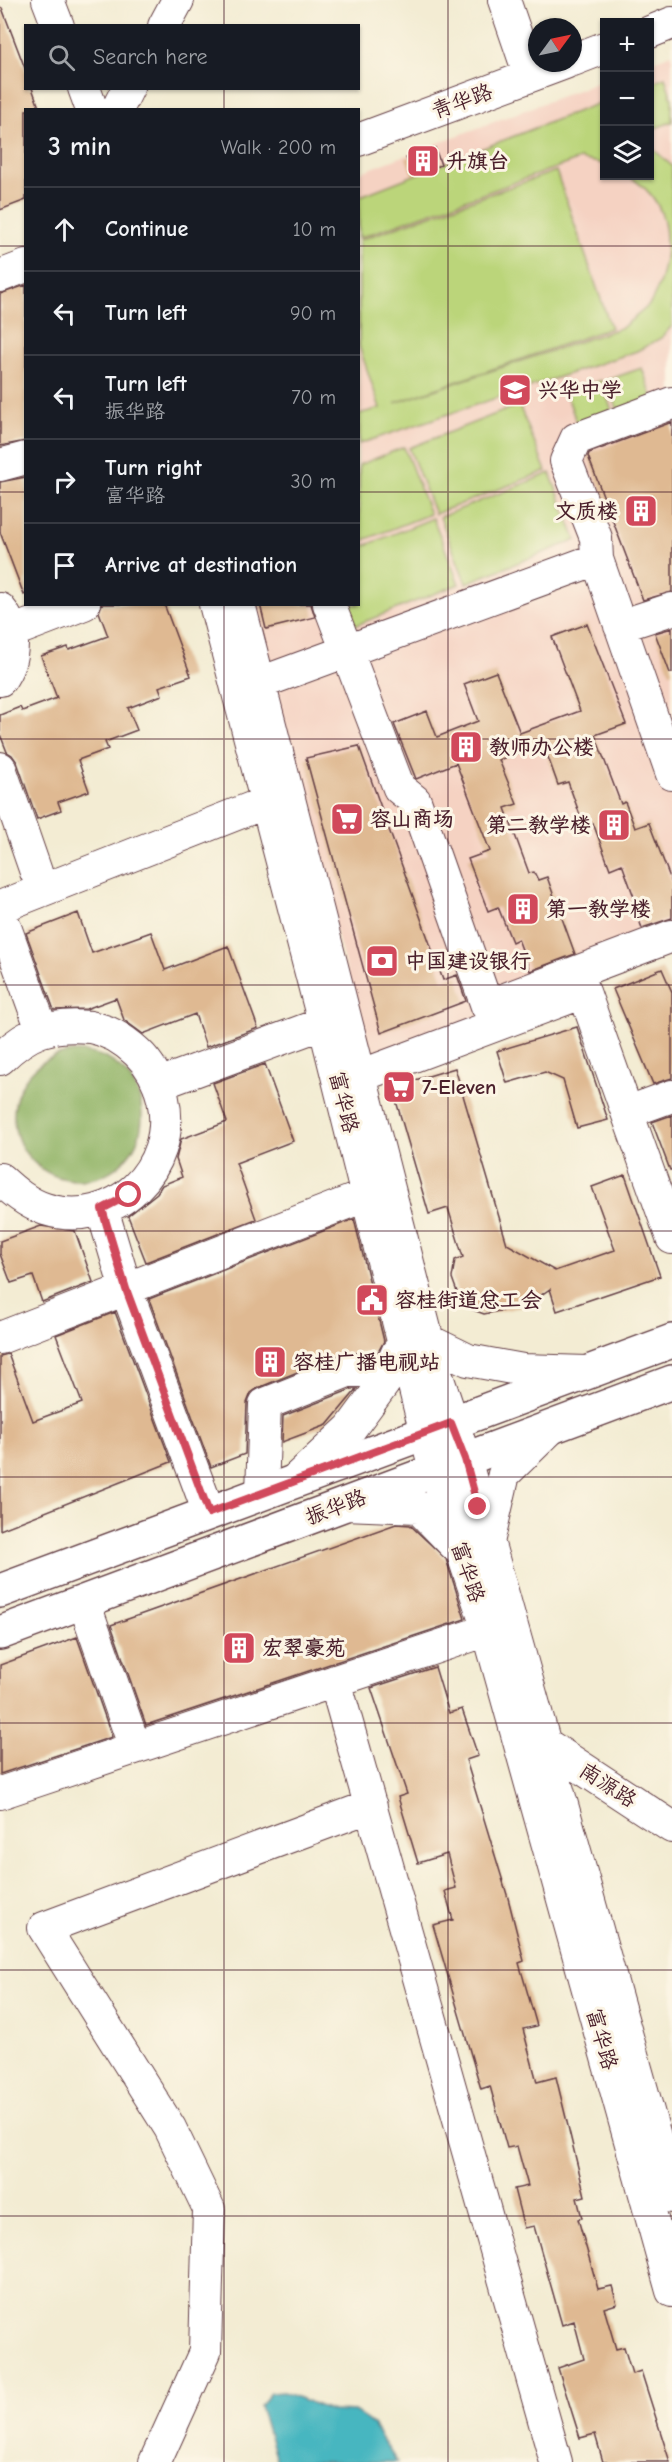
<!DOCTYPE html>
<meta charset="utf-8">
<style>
:root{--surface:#171b24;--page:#242831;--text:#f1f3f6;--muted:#9ea1a6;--line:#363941}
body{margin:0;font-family:"Comic Neue","LXGW WenKai TC",sans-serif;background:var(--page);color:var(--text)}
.controls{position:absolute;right:18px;top:18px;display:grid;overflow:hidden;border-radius:0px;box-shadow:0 2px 4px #0004}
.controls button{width:54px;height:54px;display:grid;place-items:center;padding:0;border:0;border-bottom:2px solid var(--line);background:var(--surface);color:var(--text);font:30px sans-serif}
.compass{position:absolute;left:528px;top:18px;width:54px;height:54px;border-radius:50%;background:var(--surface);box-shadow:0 2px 4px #0004;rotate:57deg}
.stop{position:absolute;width:18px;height:18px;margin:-14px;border:4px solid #d1495b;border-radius:50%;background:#fff}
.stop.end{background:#d1495b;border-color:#fff;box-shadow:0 2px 6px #0008}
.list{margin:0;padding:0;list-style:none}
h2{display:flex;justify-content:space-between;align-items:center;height:78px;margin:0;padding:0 24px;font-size:26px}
h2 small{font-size:20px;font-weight:400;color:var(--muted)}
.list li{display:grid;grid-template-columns:39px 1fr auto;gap:18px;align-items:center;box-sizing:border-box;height:84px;padding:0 24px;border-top:2px solid var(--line)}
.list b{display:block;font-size:22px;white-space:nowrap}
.list p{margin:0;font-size:20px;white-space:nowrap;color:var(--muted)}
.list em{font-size:20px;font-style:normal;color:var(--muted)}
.icon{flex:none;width:33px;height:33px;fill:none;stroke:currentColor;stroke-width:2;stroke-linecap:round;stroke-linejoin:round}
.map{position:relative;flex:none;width:672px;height:2462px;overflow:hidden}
.search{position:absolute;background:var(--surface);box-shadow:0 2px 4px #0004;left:24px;top:24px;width:336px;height:66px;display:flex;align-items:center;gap:15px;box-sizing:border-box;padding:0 21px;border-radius:0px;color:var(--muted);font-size:22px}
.panel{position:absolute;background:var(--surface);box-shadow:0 2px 4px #0004;left:24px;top:108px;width:336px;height:498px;border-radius:0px}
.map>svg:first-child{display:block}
.built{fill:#f5d2c2}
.green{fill:#bbd57a;stroke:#827a52;stroke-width:1.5}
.forest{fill:#94b66a;stroke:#6f6a4a;stroke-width:1.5}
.water{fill:#47b6c0;stroke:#486a76;stroke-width:1.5}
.building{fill:#dfb992}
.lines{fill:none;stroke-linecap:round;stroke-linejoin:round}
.minor-casing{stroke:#633e44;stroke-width:34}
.major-casing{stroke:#633e44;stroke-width:36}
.minor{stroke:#fff;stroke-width:32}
.major{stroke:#fff;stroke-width:33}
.route{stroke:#d1495b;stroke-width:8}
.grid{fill:none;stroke:#4a1f2b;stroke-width:1.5;stroke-opacity:0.55}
.labels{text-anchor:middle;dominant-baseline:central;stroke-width:6;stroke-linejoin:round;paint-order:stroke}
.street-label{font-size:21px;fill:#4a1f2b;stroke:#fcf5e5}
.poi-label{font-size:21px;font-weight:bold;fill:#4a1f2b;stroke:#fcf5e5;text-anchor:start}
</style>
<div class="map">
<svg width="672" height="2462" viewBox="0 0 672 2462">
<rect width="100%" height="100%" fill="#fcf5e5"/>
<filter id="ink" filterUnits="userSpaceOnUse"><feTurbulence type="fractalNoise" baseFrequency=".0167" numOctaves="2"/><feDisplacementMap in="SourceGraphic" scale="12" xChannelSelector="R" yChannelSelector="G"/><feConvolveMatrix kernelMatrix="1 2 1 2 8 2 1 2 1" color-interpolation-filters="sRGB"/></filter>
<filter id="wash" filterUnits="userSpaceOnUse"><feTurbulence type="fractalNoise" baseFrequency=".008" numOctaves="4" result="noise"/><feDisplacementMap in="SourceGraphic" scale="24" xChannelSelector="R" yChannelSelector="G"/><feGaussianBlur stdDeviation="1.35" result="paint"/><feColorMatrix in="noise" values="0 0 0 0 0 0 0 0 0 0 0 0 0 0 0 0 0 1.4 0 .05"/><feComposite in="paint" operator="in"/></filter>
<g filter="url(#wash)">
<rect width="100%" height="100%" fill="#f3ecd3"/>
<path class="built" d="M672 54V952L370 1059 249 605 358 604 359 173 604 80V176H650V62Z"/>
<path class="green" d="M665 77 672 99V122L650 130V83Z
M604 101V164L580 159 359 238 358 197Z
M650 146 672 166V326L661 338 637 351 359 444V414L380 408 359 346V240L556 171 611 328 395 403 623 327C631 320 641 313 649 305 653 300 656 291 659 285 672 242 671 200 628 176H650Z
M642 368 653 399 618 411 607 380Z
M601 380 612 411 577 424 566 393Z
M519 405 546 471 435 514 409 448Z
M404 447 430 514 359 542V465Z
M550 473 576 540 466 583 440 517Z
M433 518 459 584 349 628 340 605 358 604 359 548Z"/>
<path class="forest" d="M14 1116a64 64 0 1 1 128 0a64 64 0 1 1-128 0Z"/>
<path class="water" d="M283 2392 332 2411 356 2412 373 2425 397 2462H277L260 2406 271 2393Z"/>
<g id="blocks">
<path class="building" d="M0 8H2L26 71V88H32L40 110H26V200L0 210Z
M435 148 441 165 412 175 406 158Z
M26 285V441L0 446V294Z
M672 422V592L643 600 588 456 589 453Z
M26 477V594L24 595 0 532V482Z
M102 604H164L191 676 159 687 162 695 128 708 137 730 105 742 108 749 78 760 89 791 58 802 61 810 37 819 17 762 12 755 7 752 0 734V715L20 707 22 711 57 698 41 656 68 647 69 650 108 636 99 612Z
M260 604H311L315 617 266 629Z
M587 624 626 724 595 735 621 804 625 802 635 828 649 823 672 883V918L642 928 632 902 634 897 622 864 610 869 593 823 584 826 568 782 558 785 543 743 499 760 517 804 505 808 529 873 534 872 538 880 547 877 575 954 530 971 518 939 512 942 498 907 488 911 468 859 490 851 456 763 416 779 394 724 427 711 437 737 478 721 464 684 496 672 520 733 580 711 552 637Z
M672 628V673H670L655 633Z
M359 746 443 980 457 975 466 1001 381 1033 306 758Z
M78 913 92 953 151 932 165 970 228 946 258 1028 206 1047 195 1014 143 1034 124 1020 116 998 86 1009 54 1010 26 933Z
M662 969 672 992V1078L653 1084 613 989Z
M577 1027 608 1120 577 1128 563 1080 545 1072 507 1083 497 1051Z
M265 1064 293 1141 236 1163 256 1219 146 1262 128 1216 157 1193 162 1185 182 1177 176 1159 181 1139 227 1122 213 1083Z
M455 1068 507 1244 555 1271 615 1250 592 1187 625 1175 660 1276 557 1311 550 1289 525 1306 484 1314 462 1306 452 1278 455 1260 463 1257 448 1208 429 1214 392 1087Z
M672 1115V1170H670L652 1122Z
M354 1219 384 1341 378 1352 342 1354 258 1388 251 1393 247 1403 245 1454 211 1467 149 1299Z
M41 1226 75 1231 93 1282 42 1302 33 1276 11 1283 0 1254V1241Z
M115 1312 171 1462 0 1530V1356L8 1354 33 1421 82 1403 56 1335Z
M352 1389H357L327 1425 282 1442 283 1416Z
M396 1524 410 1525 446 1559 465 1619 146 1725 111 1625Z
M77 1637 112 1737 0 1774V1665Z
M435 1667 449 1713 462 1709 478 1756 466 1760 508 1898 524 1961 519 1963 537 2026 523 2029 537 2082 556 2077 585 2196 577 2198 582 2218 578 2219 598 2289 612 2286 617 2304 604 2308 616 2349 624 2347 632 2374 641 2371 670 2462H603L595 2434 580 2438 558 2368 584 2359 574 2321 562 2325 534 2226 524 2228 514 2189 528 2186 517 2146 507 2148 490 2086 481 2089 433 1925 453 1920 445 1891 456 1888 447 1854 418 1863 398 1797 407 1794 371 1688Z"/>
</g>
</g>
<g filter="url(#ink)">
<use href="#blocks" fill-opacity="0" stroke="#633e44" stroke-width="1.5"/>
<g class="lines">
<g class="minor-casing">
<path id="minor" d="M48 0 58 26
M504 0 530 76
M164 26 178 0
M650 32 672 23
M573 60 604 48
M84 88 92 110
M117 110 128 88
M358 140 565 63
M0 276 26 266
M0 465 26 458
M597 559 672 774
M215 604 324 1023 435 1470 488 1630 672 2291
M239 604 437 1376 465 1459 672 2197
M329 604 399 788 415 801 487 1006 672 936
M0 609C17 629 15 660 0 680
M620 626 672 609
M11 632 84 604
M260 683 597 559 596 538 566 461 576 439 672 403
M0 768 36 872
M0 907 267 802
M0 913 42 1030
M0 1059C27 1032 51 1023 90 1027 108 1030 124 1040 137 1052 151 1065 159 1081 163 1099 178 1168 114 1231 45 1209 27 1203 13 1191 0 1179
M360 1076 584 992 672 1238
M159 1084 324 1023
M628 1112 672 1096
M102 1209 126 1289 209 1513
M0 1338 367 1195
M427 1340 468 1360 523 1370 587 1372
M294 1481 350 1429 384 1383 397 1353
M262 1493 265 1404 348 1371 390 1370
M345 1504 418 1507 454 1544
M489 1538 504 1474 552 1427
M84 1602 135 1748
M335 1681 556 2462
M544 1743 672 1827
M0 1793 488 1630
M155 2462 205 2352 209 2209 170 2128 44 1928 371 1806"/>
</g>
<g class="major-casing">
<path id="major" d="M0 1591 672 1341
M0 1633 672 1382"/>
</g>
<use href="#minor" class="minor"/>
<use href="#major" class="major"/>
</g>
</g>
<g class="lines" filter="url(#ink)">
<path class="route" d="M129 1195 102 1209 126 1289 209 1513 451 1423 465 1459 478 1507"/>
</g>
<path class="grid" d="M224 0V26M448 0V2462M224 88V110M0 246H26M358 246H672M0 492H26M358 492H672M224 604V2462M0 739H672M0 985H672M0 1231H672M0 1477H672M0 1723H672M0 1970H672M0 2216H672"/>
<defs>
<g id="building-square" transform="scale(1.725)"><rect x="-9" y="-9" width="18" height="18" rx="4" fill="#d1495b" stroke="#fcf5e5"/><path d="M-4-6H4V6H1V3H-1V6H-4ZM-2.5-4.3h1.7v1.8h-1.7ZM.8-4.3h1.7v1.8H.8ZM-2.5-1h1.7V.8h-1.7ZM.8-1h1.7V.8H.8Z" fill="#fff"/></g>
<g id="school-square" transform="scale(1.725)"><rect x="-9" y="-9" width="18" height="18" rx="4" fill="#d1495b" stroke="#fcf5e5"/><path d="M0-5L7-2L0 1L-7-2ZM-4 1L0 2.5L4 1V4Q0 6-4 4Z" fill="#fff"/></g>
<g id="supermarket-square" transform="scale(1.725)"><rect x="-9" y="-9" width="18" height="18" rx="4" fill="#d1495b" stroke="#fcf5e5"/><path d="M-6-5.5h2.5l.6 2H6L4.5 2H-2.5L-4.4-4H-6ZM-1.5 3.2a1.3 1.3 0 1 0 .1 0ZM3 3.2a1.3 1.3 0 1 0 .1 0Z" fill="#fff"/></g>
<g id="bank-square" transform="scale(1.725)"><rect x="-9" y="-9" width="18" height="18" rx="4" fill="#d1495b" stroke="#fcf5e5"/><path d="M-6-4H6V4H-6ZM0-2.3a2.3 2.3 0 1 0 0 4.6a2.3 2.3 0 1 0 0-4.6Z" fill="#fff"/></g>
<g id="civic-square" transform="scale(1.725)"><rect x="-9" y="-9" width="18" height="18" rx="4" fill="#d1495b" stroke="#fcf5e5"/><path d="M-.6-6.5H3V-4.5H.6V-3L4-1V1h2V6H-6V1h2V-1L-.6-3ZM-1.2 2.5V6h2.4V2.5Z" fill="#fff"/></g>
</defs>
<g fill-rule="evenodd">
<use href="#building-square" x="423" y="161"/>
<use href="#school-square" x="515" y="390"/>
<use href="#building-square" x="641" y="511"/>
<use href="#building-square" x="466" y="747"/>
<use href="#supermarket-square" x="347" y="819"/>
<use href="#building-square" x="614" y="825"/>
<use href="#building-square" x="523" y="909"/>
<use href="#bank-square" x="382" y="961"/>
<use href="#supermarket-square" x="399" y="1087"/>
<use href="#civic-square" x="372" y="1300"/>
<use href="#building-square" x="270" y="1362"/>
<use href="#building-square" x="239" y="1648"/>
</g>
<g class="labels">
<g class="street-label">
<text transform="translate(462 101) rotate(-20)">青华路</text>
<text transform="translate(344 1102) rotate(76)">富华路</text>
<text transform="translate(336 1507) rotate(-21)">振华路</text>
<text transform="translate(468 1572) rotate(71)">富华路</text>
<text transform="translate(608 1785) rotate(33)">南源路</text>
<text transform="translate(602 2039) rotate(74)">富华路</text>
</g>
<g class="poi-label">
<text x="446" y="161">升旗台</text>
<text x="538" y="390">兴华中学</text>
<text x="618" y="511" text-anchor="end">文质楼</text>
<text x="489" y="747">教师办公楼</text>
<text x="370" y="819">容山商场</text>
<text x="591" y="825" text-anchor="end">第二教学楼</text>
<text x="546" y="909">第一教学楼</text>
<text x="405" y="961">中国建设银行</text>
<text x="422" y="1087">7-Eleven</text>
<text x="395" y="1300">容桂街道总工会</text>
<text x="293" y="1362">容桂广播电视站</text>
<text x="262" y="1648">宏翠豪苑</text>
</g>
</g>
</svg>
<div class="controls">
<button>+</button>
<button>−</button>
<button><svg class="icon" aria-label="layers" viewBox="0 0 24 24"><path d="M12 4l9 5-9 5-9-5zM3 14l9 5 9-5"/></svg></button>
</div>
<svg class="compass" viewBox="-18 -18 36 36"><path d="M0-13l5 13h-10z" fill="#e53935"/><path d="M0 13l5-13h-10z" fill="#9ea1a6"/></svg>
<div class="stop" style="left:129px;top:1195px"></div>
<div class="stop end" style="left:478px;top:1507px"></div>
<div class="search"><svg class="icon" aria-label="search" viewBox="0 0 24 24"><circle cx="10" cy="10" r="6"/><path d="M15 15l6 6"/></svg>Search here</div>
<section class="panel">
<h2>3 min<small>Walk · 200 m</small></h2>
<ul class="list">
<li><svg class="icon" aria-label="ahead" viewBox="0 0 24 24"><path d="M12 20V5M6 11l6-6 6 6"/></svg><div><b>Continue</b></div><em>10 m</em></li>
<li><svg class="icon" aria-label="left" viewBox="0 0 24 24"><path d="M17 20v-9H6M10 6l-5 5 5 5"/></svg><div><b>Turn left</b></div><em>90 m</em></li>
<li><svg class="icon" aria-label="left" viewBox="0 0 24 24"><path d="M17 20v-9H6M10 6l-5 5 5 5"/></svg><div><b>Turn left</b><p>振华路</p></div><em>70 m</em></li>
<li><svg class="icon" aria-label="right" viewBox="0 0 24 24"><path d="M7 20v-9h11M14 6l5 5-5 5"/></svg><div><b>Turn right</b><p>富华路</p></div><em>30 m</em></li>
<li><svg class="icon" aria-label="arrive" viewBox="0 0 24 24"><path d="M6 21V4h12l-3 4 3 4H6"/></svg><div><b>Arrive at destination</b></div></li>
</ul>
</section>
</div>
